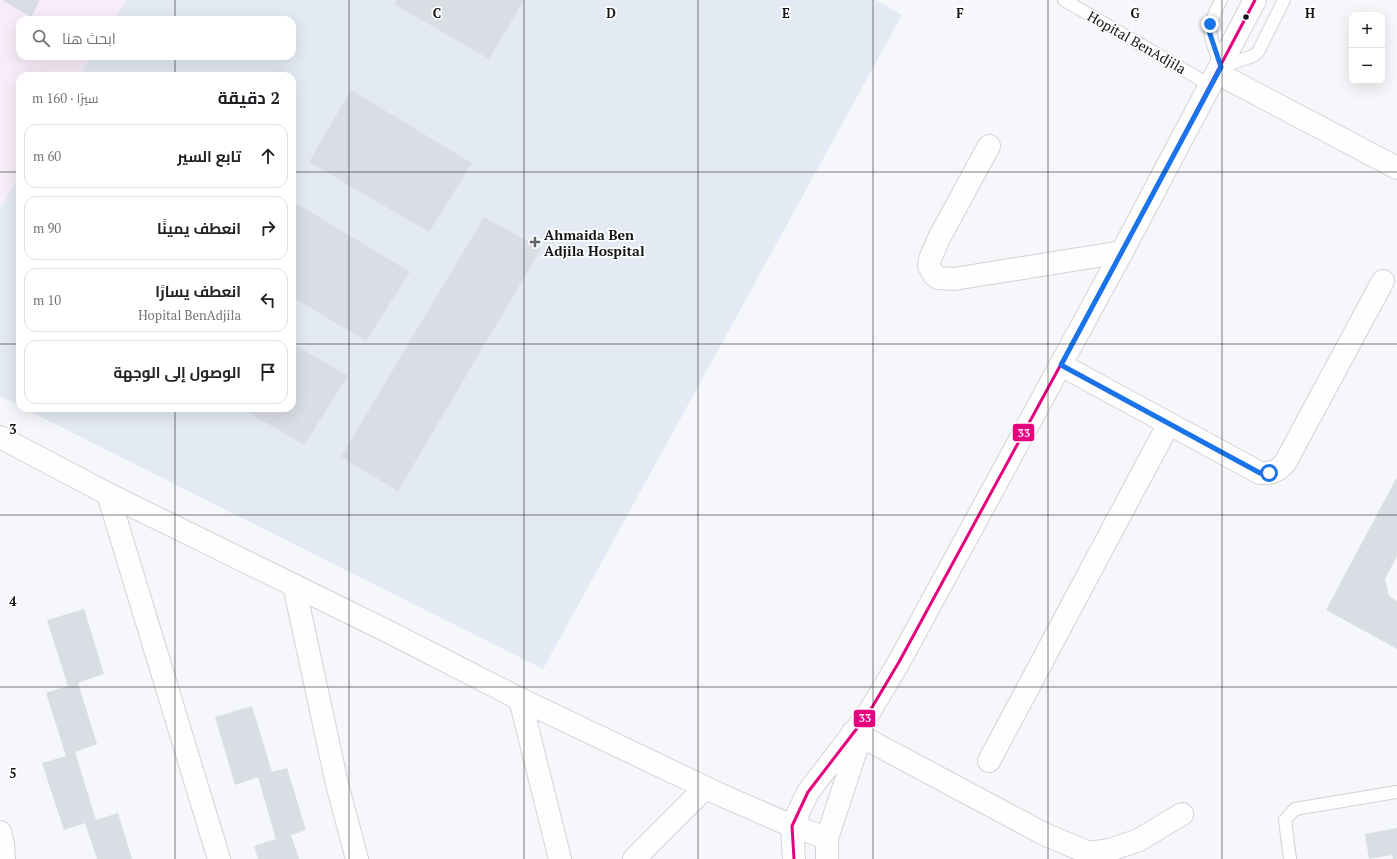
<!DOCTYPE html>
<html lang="ar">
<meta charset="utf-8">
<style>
:root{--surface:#fff;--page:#f2f2f2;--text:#202124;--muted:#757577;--line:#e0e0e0}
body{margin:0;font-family:"PT Serif",Cairo,serif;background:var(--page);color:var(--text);direction:rtl}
.controls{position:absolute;right:12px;top:12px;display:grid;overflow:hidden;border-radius:8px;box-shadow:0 4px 16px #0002}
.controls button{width:36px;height:36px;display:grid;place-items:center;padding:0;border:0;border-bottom:1px solid var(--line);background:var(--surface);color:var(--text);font:20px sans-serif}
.stop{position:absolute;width:12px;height:12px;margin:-9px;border:3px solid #1a73e8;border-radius:50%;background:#fff}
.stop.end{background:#1a73e8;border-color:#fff;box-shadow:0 1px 4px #0008}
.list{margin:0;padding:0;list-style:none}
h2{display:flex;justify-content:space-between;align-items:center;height:52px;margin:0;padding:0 16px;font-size:17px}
h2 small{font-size:13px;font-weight:400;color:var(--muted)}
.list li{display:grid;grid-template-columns:26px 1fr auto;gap:12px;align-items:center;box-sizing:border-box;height:64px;margin:0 8px 8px;padding:0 8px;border:1px solid var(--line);border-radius:12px}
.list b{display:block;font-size:15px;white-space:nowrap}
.list p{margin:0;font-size:13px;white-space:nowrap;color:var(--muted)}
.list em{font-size:13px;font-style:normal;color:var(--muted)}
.icon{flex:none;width:22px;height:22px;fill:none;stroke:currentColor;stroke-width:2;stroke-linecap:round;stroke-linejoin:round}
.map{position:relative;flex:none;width:1397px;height:859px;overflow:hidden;direction:ltr}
.search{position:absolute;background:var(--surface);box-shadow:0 4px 16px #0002;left:16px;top:16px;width:280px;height:44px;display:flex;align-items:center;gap:10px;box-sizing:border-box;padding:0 14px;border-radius:12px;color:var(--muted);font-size:15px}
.panel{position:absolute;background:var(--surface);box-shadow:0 4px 16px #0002;left:16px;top:72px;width:280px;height:340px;border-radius:12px;direction:rtl}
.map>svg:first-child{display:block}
.built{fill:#e4eaf3}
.education{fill:#f7edf8}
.building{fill:#d9dde4}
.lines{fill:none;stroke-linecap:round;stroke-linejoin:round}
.lane-casing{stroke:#d1d3d7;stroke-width:14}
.street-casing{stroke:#d1d3d7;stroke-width:24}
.secondary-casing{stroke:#d1d3d7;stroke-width:24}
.lane{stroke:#fefefe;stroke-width:12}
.street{stroke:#fefefe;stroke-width:22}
.secondary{stroke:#fefefe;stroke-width:22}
.bus-1-casing{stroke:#fff;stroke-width:6}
.bus-1{stroke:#e5007d;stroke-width:3}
.route{stroke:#1a73e8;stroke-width:5}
.grid{fill:none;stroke:#121418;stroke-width:1;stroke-opacity:0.55}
.bus-dot{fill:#121418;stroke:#fff;stroke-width:1.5}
.poi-dot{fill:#616367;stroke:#fff;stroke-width:1.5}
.labels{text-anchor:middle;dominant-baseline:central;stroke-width:3.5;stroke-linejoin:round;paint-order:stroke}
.street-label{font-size:14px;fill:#121418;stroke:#fff}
.poi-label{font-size:14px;font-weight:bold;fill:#121418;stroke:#fff;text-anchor:start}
.grid-label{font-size:13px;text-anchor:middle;font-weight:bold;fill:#121418;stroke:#fff;stroke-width:3.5;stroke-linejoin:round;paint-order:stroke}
.line-badge{stroke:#fff;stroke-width:1.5}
.badge-label{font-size:11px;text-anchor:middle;font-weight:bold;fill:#fff}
</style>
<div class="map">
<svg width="1397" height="859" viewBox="0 0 1397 859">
<rect width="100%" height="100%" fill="#f5f7fa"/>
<path class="built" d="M126 0H876L902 15 543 669 23 408H292V76H80L92 56H292V20H114Z
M20 175V406L0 396V208Z"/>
<path class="education" d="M0 0H126L114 20H20V56H92L80 76H20V175L0 208Z"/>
<path class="building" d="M2 0H40L31 17Z
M396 0H524L489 59 394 4Z
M351 90 472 163 429 232 309 162Z
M292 201 410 272 366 341 292 297Z
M484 217 541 249 398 491 341 457Z
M292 343 348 376 304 445 241 408H292Z
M1397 477V556L1385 579 1389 596 1397 601V649L1326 610Z
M84 609 104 674 78 683 97 744 75 752 96 820 118 813 132 859H97L85 823 64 830 42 763 66 756 46 693 68 686 47 620Z
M252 706 272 772 287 768 306 830 291 835 299 859H258L254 846 276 839 258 777 235 785 215 717Z
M1397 828V859H1393L1392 855 1369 859 1365 834Z"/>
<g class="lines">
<g class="lane-casing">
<path id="lane" d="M1064 0 1210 85
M1221 0C1204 32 1210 34 1221 67L1253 56 1258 52 1284 0
M1290 859 1285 820 1295 809 1397 792"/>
</g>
<g class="street-casing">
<path id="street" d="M1217 73 1397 168
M989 146 939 238 930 259 929 266 934 275 938 278 954 279 1122 252
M1061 365 1260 473C1272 473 1277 472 1285 463L1383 281
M108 494 219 859
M294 585 337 784 357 859
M520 699 560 859
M853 732 1044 834 1089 853 1110 850 1139 840 1182 814
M989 761 1168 425
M0 832 3 844 4 859
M634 859 705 788"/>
</g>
<g class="secondary-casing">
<path id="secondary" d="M0 437 108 494 387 631 520 699 721 795 792 826 827 838
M794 859 792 826 808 792 868 714 899 662 1122 252 1255 0
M827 859V838L862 732"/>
</g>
<use href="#lane" class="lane"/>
<use href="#street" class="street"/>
<use href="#secondary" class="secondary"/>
<g class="bus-1-casing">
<path id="bus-1" d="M794 859 792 826 808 792 868 714 899 662 1122 252 1255 0"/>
</g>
<use href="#bus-1" class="bus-1"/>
</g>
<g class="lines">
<path class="route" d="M1210 24 1209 31 1221 67 1061 365 1260 473H1269"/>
</g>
<path class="grid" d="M175 0V20M349 0V859M524 0V859M698 0V859M873 0V859M1048 0V859M1222 0V859M175 56V76M0 172H20M292 172H1397M0 344H20M292 344H1397M175 408V859M0 515H1397M0 687H1397"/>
<circle class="bus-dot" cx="1246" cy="17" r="3.5"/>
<path class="poi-dot" d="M533 236h4v4h4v4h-4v4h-4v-4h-4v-4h4z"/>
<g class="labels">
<g class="street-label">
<text transform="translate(1137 42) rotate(30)">Hopital BenAdjila</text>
</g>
<g class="poi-label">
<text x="544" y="234">Ahmaida Ben<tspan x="544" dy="16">Adjila Hospital</tspan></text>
</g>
</g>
<g class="grid-label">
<text x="437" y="18">C</text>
<text x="611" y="18">D</text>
<text x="786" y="18">E</text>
<text x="960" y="18">F</text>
<text x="1135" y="18">G</text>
<text x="1310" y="18">H</text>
<text x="13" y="434">3</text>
<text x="13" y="606">4</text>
<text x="13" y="778">5</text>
</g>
<g class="line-badge">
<rect x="1012" y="423" width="23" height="19" rx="4" fill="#e5007d"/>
<rect x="853" y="709" width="23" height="19" rx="4" fill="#e5007d"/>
</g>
<g class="badge-label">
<text x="1024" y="437">33</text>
<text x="865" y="722">33</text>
</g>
</svg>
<div class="controls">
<button>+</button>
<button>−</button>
</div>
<div class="stop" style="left:1269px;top:473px"></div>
<div class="stop end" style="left:1210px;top:24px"></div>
<div class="search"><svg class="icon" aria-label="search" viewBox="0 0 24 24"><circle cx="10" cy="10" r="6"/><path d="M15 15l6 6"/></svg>ابحث هنا</div>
<section class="panel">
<h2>2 دقيقة<small>سيرًا · 160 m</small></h2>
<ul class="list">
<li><svg class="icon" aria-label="ahead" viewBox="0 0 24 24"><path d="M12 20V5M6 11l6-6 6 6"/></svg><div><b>تابع السير</b></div><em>60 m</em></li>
<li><svg class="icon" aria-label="right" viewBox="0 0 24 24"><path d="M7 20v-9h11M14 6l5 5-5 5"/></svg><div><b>انعطف يمينًا</b></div><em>90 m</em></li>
<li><svg class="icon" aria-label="left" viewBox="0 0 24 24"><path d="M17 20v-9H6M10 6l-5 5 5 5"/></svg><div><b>انعطف يسارًا</b><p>Hopital BenAdjila</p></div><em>10 m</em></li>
<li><svg class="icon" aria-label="arrive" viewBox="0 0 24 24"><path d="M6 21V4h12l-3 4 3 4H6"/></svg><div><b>الوصول إلى الوجهة</b></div></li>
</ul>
</section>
</div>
